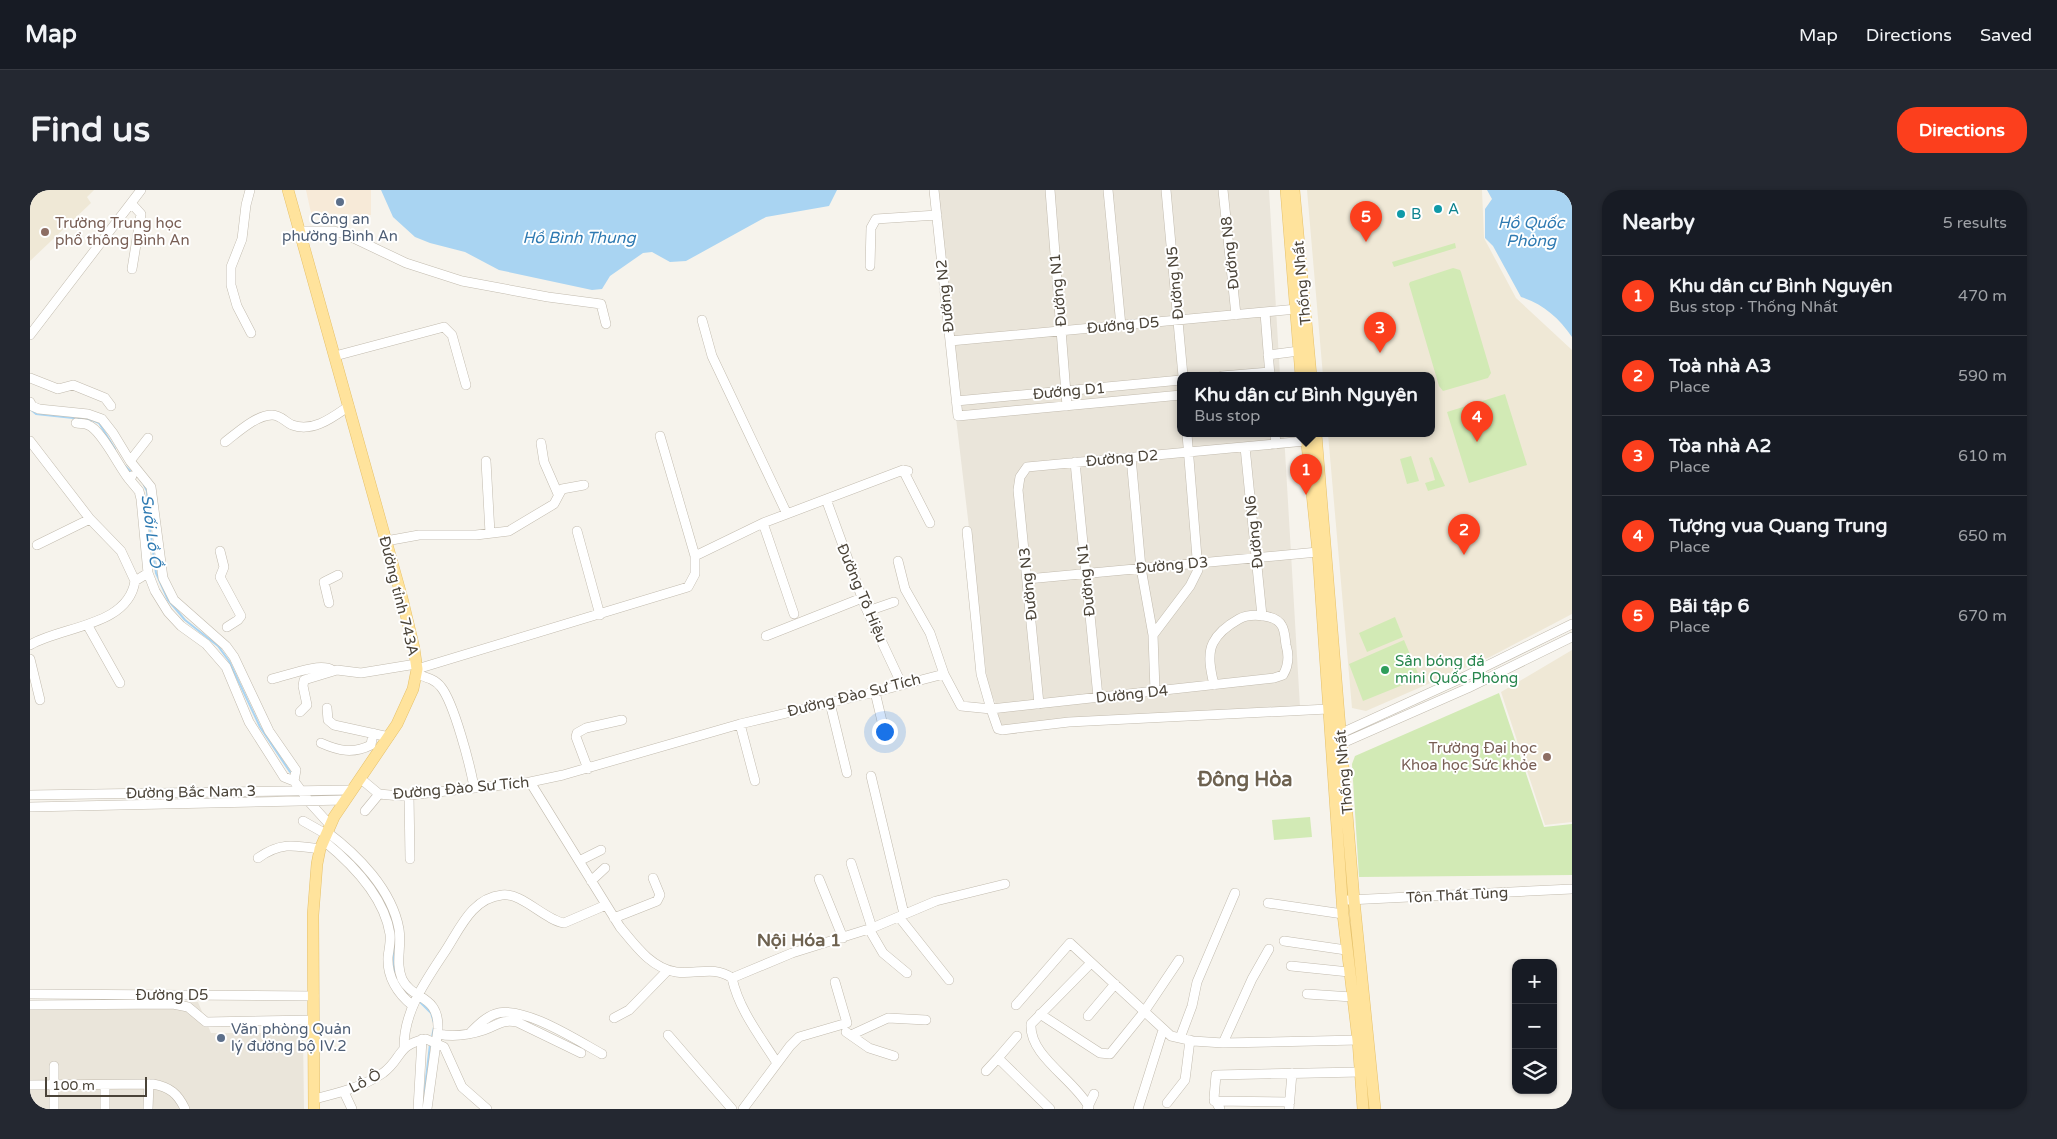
<!DOCTYPE html>
<meta charset="utf-8">
<style>
:root{--surface:#171b24;--page:#242831;--text:#f1f3f6;--muted:#9ea1a6;--line:#363941;--accent:#fc3f1d}
body{margin:0;font-family:"Varela Round",sans-serif;background:var(--page);color:var(--text)}
.controls{position:absolute;right:15px;bottom:15px;display:grid;overflow:hidden;border-radius:10px;box-shadow:0 1px 4px #0004}
.controls button{width:45px;height:45px;display:grid;place-items:center;padding:0;border:0;border-bottom:1px solid var(--line);background:var(--surface);color:var(--text);font:25px sans-serif}
.scale{position:absolute;left:15px;bottom:12px;width:102px;box-sizing:border-box;padding-left:5px;border:2px solid #4b4439;border-top:0;font-size:14px;line-height:18px;white-space:nowrap;color:#4b4439;-webkit-text-stroke:4px #fff;paint-order:stroke}
.you{position:absolute;left:854px;top:541px;width:18px;height:18px;margin:-12px;border:4px solid #fff;border-radius:50%;background:#1a73e8;box-shadow:0 0 0 8px #1a73e833}
.badge{display:grid;place-items:center;width:32px;height:32px;border-radius:50%;background:var(--accent);color:#fff;font-size:16px;font-weight:700}
.pin{position:absolute;translate:-50% -41px;filter:drop-shadow(0 1px 2px #0008)}
.pin::after{content:'';position:absolute;top:26px;width:18px;height:15px;background:inherit;clip-path:polygon(0 0,100% 0,50% 100%)}
.popup{position:absolute;left:1147px;top:182px;width:258px;height:65px;box-sizing:border-box;display:grid;place-content:center;border-radius:10px;background:var(--surface);filter:drop-shadow(0 1px 4px #0005);font-size:16px;white-space:nowrap;color:var(--muted)}
.popup b{font-size:19px;color:var(--text)}
.popup::after{content:'';position:absolute;left:50%;top:100%;margin-left:-10px;border:10px solid transparent;border-top-color:var(--surface)}
.list{margin:0;padding:0;list-style:none}
h2{display:flex;justify-content:space-between;align-items:center;height:65px;margin:0;padding:0 20px;font-size:21px}
h2 small{font-size:16px;font-weight:400;color:var(--muted)}
.list li{display:grid;grid-template-columns:32px 1fr auto;gap:15px;align-items:center;box-sizing:border-box;height:80px;padding:0 20px;border-top:1px solid var(--line)}
.list b{display:block;font-size:19px;white-space:nowrap}
.list p{margin:0;font-size:16px;white-space:nowrap;color:var(--muted)}
.list em{font-size:16px;font-style:normal;color:var(--muted)}
.icon{flex:none;width:28px;height:28px;fill:none;stroke:currentColor;stroke-width:2;stroke-linecap:round;stroke-linejoin:round}
.map{position:relative;flex:none;width:1542px;height:919px;overflow:hidden;border-radius:20px}
header{display:flex;align-items:center;gap:30px;box-sizing:border-box;height:70px;padding:0 25px;background:var(--surface);border-bottom:1px solid var(--line)}
header strong{font-size:24px}
nav{display:flex;gap:28px;margin-inline-start:auto;font-size:18px}
.intro{display:flex;align-items:center;justify-content:space-between;box-sizing:border-box;height:120px;padding:0 30px}
h1{margin:0;font-size:35px}
.button{padding:12px 22px;border-radius:20px;background:var(--accent);color:#fff;font-size:18px;font-weight:700}
main{display:flex;gap:30px;padding:0 30px}
aside{flex:1;background:var(--surface);border-radius:20px;box-shadow:0 1px 4px #0004}
.map>svg:first-child{display:block}
.residential{fill:#eae5da}
.commercial{fill:#f7ead8}
.education{fill:#efe8d6}
.green{fill:#d2eab5}
.water{fill:#a9d4f2}
.lines{fill:none;stroke-linecap:round;stroke-linejoin:round}
.stream{stroke:#a9d4f2;stroke-width:2}
.minor-casing{stroke:#c2bbae;stroke-width:10}
.major-casing{stroke:#e6c16a;stroke-width:12}
.minor{stroke:#fff;stroke-width:9}
.major{stroke:#ffe39c;stroke-width:11}
.service-dot{fill:#5c6f8a;stroke:#fff;stroke-width:2}
.culture-dot{fill:#0f9aa8;stroke:#fff;stroke-width:2}
.education-dot{fill:#8d6e63;stroke:#fff;stroke-width:2}
.leisure-dot{fill:#2e9e5b;stroke:#fff;stroke-width:2}
.labels{text-anchor:middle;dominant-baseline:central;stroke-width:4;stroke-linejoin:round;paint-order:stroke}
.culture-label{font-size:15px;fill:#0d838f;stroke:#fff;text-anchor:start}
.service-label{font-size:15px;fill:#4e5e75;stroke:#fff}
.education-label{font-size:15px;fill:#785e54;stroke:#fff;text-anchor:start}
.street-label{font-size:15px;fill:#4b4439;stroke:#fff}
.leisure-label{font-size:15px;fill:#27864d;stroke:#fff;text-anchor:start}
.water-label{font-size:16px;font-style:italic;fill:#2e7ab2;stroke:#fff}
.quarter-label{font-size:18px;font-weight:bold;fill:#6e6250;stroke:#fff}
.district-label{font-size:20px;font-weight:bold;fill:#6e6250;stroke:#fff}
</style>
<header>
<strong>Map</strong>
<nav><a>Map</a><a>Directions</a><a>Saved</a></nav>
</header>
<div class="intro"><h1>Find us</h1><a class="button">Directions</a></div>
<main>
<div class="map">
<svg width="1542" height="919" viewBox="0 0 1542 919">
<rect width="100%" height="100%" fill="#f6f3ec"/>
<path class="residential" d="M899 0H1239L1250 186H1151V244H1254L1270 517 976 538 970 535 966 514 958 498Z
M168 812 181 843H273L274 919H0V813Z"/>
<path class="commercial" d="M276 0H341V25L281 23Z"/>
<path class="education" d="M0 0H64L57 7 61 13 0 71Z
M1277 0H1452L1454 48 1486 108 1542 160V424L1460 467 1336 521 1322 518 1298 244H1401V186H1293Z
M1542 460V632L1515 635 1471 502Z"/>
<path class="green" d="M1425 53 1426 58 1364 77 1362 72Z
M1423 78 1430 80 1431 82 1461 183 1458 188 1413 201 1409 196 1379 94 1380 92Z
M1475 204 1497 275 1439 293 1417 222Z
M1381 266 1389 291 1377 294 1370 269Z
M1402 267 1415 296 1398 301 1395 293 1405 290 1399 268Z
M1365 427 1373 447 1337 462 1329 443Z
M1374 450 1390 488 1333 511 1319 474Z
M1469 503 1514 637 1542 634V685L1329 687 1322 574 1325 566Z
M1280 627 1282 647 1244 650 1242 630Z"/>
<path class="water" d="M351 0H807L799 16 736 27 656 71 640 72 622 62 613 63 580 86 572 99 562 100 469 80 435 62 400 53 385 47 363 27Z
M1457 0H1542V147C1529 128 1513 114 1491 107L1463 56 1455 48V19L1462 9Z"/>
<g class="lines">
<path class="stream" d="M0 219 6 224 62 230 69 233 85 259
M95 276 102 283
M114 295 117 301 119 332 126 383 138 410 155 430 188 456 199 471 230 537 260 582
M323 670 346 700
M363 738 365 743C364 765 358 788 378 803
M388 810 401 823 404 833
M402 847 404 837
M393 914 400 854"/>
<g class="minor-casing">
<path id="minor" d="M220 0 216 15 212 49 201 77V95L207 116 221 143
M904 0 928 226 1151 205
M1020 0 1037 216
M1078 0 1091 136
M1136 0 1153 186
M1193 0 1206 125
M101 13 111 24 102 79
M270 41H304L315 44 376 73 432 91 518 107 571 114 576 134
M840 76 841 38 846 29 907 25
M1235 123 1240 186
M672 130 682 166 757 324
M0 145 111 0
M920 151 1267 119
M1238 165 1269 161
M305 166 414 137 422 145 436 195
M1192 186 1240 182
M0 188 28 199 43 195 75 208 81 216
M926 211 1151 190
M0 212 2 216 9 219 58 224 72 229 83 243 100 271 121 297 133 388 144 410 196 456 204 467 239 541 266 580 264 591
M46 233C50 234 55 233 58 235 71 239 89 277 99 289L102 286
M1245 244 1246 254
M0 251 60 329 91 361 105 391C98 437 31 436 0 455
M195 252C207 243 226 225 242 225 251 225 255 232 262 235 283 243 303 227 319 216
M511 253 514 272 528 304
M1215 257 1232 426
M1101 267 1111 378 1123 445
M100 271 118 248
M456 271 460 343
M1045 272 1068 507
M873 280 900 333
M99 289 109 301 111 309 118 383 105 391
M796 309 835 416 872 495
M733 333 764 424
M547 341 570 425
M937 341 951 484 961 519 1244 488 1253 485C1259 475 1259 465 1256 455 1255 449 1255 441 1252 436 1246 424 1220 423 1209 429 1200 434 1188 443 1183 453 1177 465 1181 482 1184 495
M356 351 389 345H446L479 341 524 314 532 299 554 295
M7 355 60 329
M190 361 194 377 190 387 211 426 208 430 197 437
M665 366 733 333 873 280 878 281
M868 371 875 399 900 443 914 484
M118 383 125 401 138 422 151 436 176 454 196 477 219 532 254 587 264 591 281 614 300 635
M997 389 1288 362
M299 413 294 392 308 385
M838 421 864 412
M58 436 90 493
M736 446 832 408
M0 469 10 510
M387 479 658 397 665 384V366L630 246
M386 484C395 487 405 489 411 497 424 513 440 575 444 597
M242 489C256 486 290 472 302 480
M1125 501 1123 445 1160 396 1168 380 1157 244
M845 502 856 548
M800 513 817 583
M1009 514 988 300 990 287 997 277 1276 251
M297 518 298 530 304 535 359 547
M270 522 277 515 273 496 274 490 307 480 331 483 386 474
M710 534 725 591
M1305 546 1432 488 1542 434
M291 553C309 561 323 564 341 555L343 543
M1306 556 1438 498 1542 447
M558 579 546 547 547 543 556 538 592 530
M841 586 874 724
M331 589 349 604 370 606 500 592 533 585 710 534 845 502 914 484 931 516 961 519 968 539 972 540 1039 532 1298 519
M500 592 590 737C605 755 621 778 646 782 666 785 684 775 702 788
M0 605 322 600
M379 605 380 669
M0 617 315 610
M335 621 349 604
M273 631 296 644
M297 642C328 665 362 700 369 739 372 757 365 772 372 789 383 811 409 804 408 839L397 919
M294 651C321 673 354 706 360 744 361 751 359 759 358 767 357 788 367 803 383 816
M228 668C250 652 264 655 290 659
M549 671 571 660
M821 673 842 738
M789 689 813 748
M561 691 575 678
M1318 710 1542 699
M1238 713 1313 724
M869 727 919 790
M584 728 627 711 630 705 623 688
M839 739 853 763 877 783
M1254 751 1316 760
M1059 775 1001 834C999 866 1044 889 1059 917
M1261 776 1319 782
M0 804 284 806
M1277 804 1322 807
M0 815 143 814 158 817 176 832 284 830
M986 815 1040 753 1141 846 1163 851 1193 853 1328 850
M1010 824 1070 863 1080 864 1114 822 1149 770
M1058 826 1085 794
M584 828 599 820 638 780
M441 842C448 835 456 827 465 824 492 814 548 851 572 864
M816 842 839 858 864 866
M408 844C423 847 439 845 454 840 468 835 472 829 487 832L551 863
M638 845 702 919
M821 845 858 828 896 830
M987 846 968 868 1020 919
M1150 848 1162 816 1167 792 1205 703
M1193 853 1222 789 1239 759
M374 857C374 821 395 792 414 763 429 741 441 708 472 705 491 702 515 730 534 733L576 715
M747 873C730 846 709 820 702 788L762 763 842 738 906 711 975 694
M24 876V919
M956 881 968 868
M0 895 123 894C140 897 148 904 155 919
M75 895V919
M314 902 322 919
M284 909C308 903 333 897 353 883 373 868 366 855 396 849L414 857 432 897 457 919
M1184 911 1260 912
M1137 913 1155 890 1160 850
M118 919 119 894
M388 919 392 849
M713 919 760 856 769 847 817 833 805 792
M1057 919 1064 904
M1108 919 1133 840
M1190 919 1184 908 1186 885 1330 882
M1259 919 1262 883"/>
</g>
<g class="major-casing">
<path id="major" d="M258 0 372 408 384 458 387 479 383 499 367 534 304 627 290 659 287 674 283 725 284 919
M1256 0 1271 186
M1264 0 1281 186
M1276 244 1288 362 1313 724 1328 850 1333 919
M1286 244 1324 710 1345 919"/>
</g>
<use href="#minor" class="minor"/>
<use href="#major" class="major"/>
</g>
<g class="service-dot">
<circle cx="310" cy="12" r="5"/>
<circle cx="191" cy="848" r="5"/>
</g>
<g class="culture-dot">
<circle cx="1408" cy="19" r="5"/>
<circle cx="1371" cy="24" r="5"/>
</g>
<g class="education-dot">
<circle cx="15" cy="42" r="5"/>
<circle cx="1517" cy="567" r="5"/>
</g>
<circle class="leisure-dot" cx="1355" cy="480" r="5"/>
<g class="labels">
<g class="culture-label">
<text x="1418" y="19">A</text>
<text x="1381" y="24">B</text>
</g>
<g class="service-label">
<text x="310" y="29">Công an<tspan x="310" dy="17">phường Bình An</tspan></text>
<text x="201" y="839" text-anchor="start">Văn phòng Quản<tspan x="201" dy="17">lý đường bộ IV.2</tspan></text>
</g>
<g class="education-label">
<text x="25" y="33">Trường Trung học<tspan x="25" dy="17">phổ thông Bình An</tspan></text>
<text x="1507" y="558" text-anchor="end">Trường Đại học<tspan x="1507" dy="17">Khoa học Sức khỏe</tspan></text>
</g>
<g class="street-label">
<text transform="translate(1200 63) rotate(-96)">Đướng N8</text>
<text transform="translate(1145 93) rotate(-95)">Đường N5</text>
<text transform="translate(1272 93) rotate(-95)">Thống Nhất</text>
<text transform="translate(1028 100) rotate(-95)">Đướng N1</text>
<text transform="translate(915 106) rotate(-96)">Đướng N2</text>
<text transform="translate(1093 135) rotate(-5)">Đướng D5</text>
<text transform="translate(1039 201) rotate(-5)">Đướng D1</text>
<text transform="translate(1092 268) rotate(-5)">Đường D2</text>
<text transform="translate(1224 342) rotate(-96)">Đường N6</text>
<text transform="translate(1142 375) rotate(-5)">Đường D3</text>
<text transform="translate(1056 390) rotate(-96)">Đường N1</text>
<text transform="translate(998 394) rotate(-96)">Đường N3</text>
<text transform="translate(832 403) rotate(67)">Đường Tô Hiệu</text>
<text transform="translate(369 406) rotate(76)">Đường tỉnh 743A</text>
<text transform="translate(1102 504) rotate(-6)">Dường D4</text>
<text transform="translate(824 505) rotate(-14)">Đường Đào Sư Tích</text>
<text transform="translate(1314 582) rotate(-95)">Thống Nhất</text>
<text transform="translate(431 598) rotate(-5)">Đường Đào Sư Tích</text>
<text transform="translate(161 602) rotate(-1)">Đường Bắc Nam 3</text>
<text transform="translate(1427 705) rotate(-3)">Tôn Thất Tùng</text>
<text x="142" y="805">Đường D5</text>
<text transform="translate(335 891) rotate(-27)">Lồ Ô</text>
</g>
<g class="leisure-label">
<text x="1365" y="471">Sân bóng đá<tspan x="1365" dy="17">mini Quốc Phòng</tspan></text>
</g>
<g class="water-label">
<text x="1501" y="33">Hồ Quốc<tspan x="1501" dy="18">Phòng</tspan></text>
<text x="549" y="48">Hồ Bình Thung</text>
<text transform="translate(121 341) rotate(83)">Suối Lồ Ồ</text>
</g>
<g class="quarter-label">
<text x="769" y="750">Nội Hóa 1</text>
</g>
<g class="district-label">
<text x="1215" y="590">Đông Hòa</text>
</g>
</g>
</svg>
<div class="controls">
<button>+</button>
<button>−</button>
<button><svg class="icon" aria-label="layers" viewBox="0 0 24 24"><path d="M12 4l9 5-9 5-9-5zM3 14l9 5 9-5"/></svg></button>
</div>
<div class="scale">100 m</div>
<div class="you"></div>
<div class="pin badge" style="left:1276px;top:305px">1</div>
<div class="popup"><b>Khu dân cư Bình Nguyên</b>Bus stop</div>
<div class="pin badge" style="left:1434px;top:365px">2</div>
<div class="pin badge" style="left:1350px;top:163px">3</div>
<div class="pin badge" style="left:1447px;top:252px">4</div>
<div class="pin badge" style="left:1336px;top:52px">5</div>
</div>
<aside>
<h2>Nearby<small>5 results</small></h2>
<ul class="list">
<li><span class="badge">1</span><div><b>Khu dân cư Bình Nguyên</b><p>Bus stop · Thống Nhất</p></div><em>470 m</em></li>
<li><span class="badge">2</span><div><b>Toà nhà A3</b><p>Place</p></div><em>590 m</em></li>
<li><span class="badge">3</span><div><b>Tòa nhà A2</b><p>Place</p></div><em>610 m</em></li>
<li><span class="badge">4</span><div><b>Tượng vua Quang Trung</b><p>Place</p></div><em>650 m</em></li>
<li><span class="badge">5</span><div><b>Bãi tập 6</b><p>Place</p></div><em>670 m</em></li>
</ul>
</aside>
</main>
